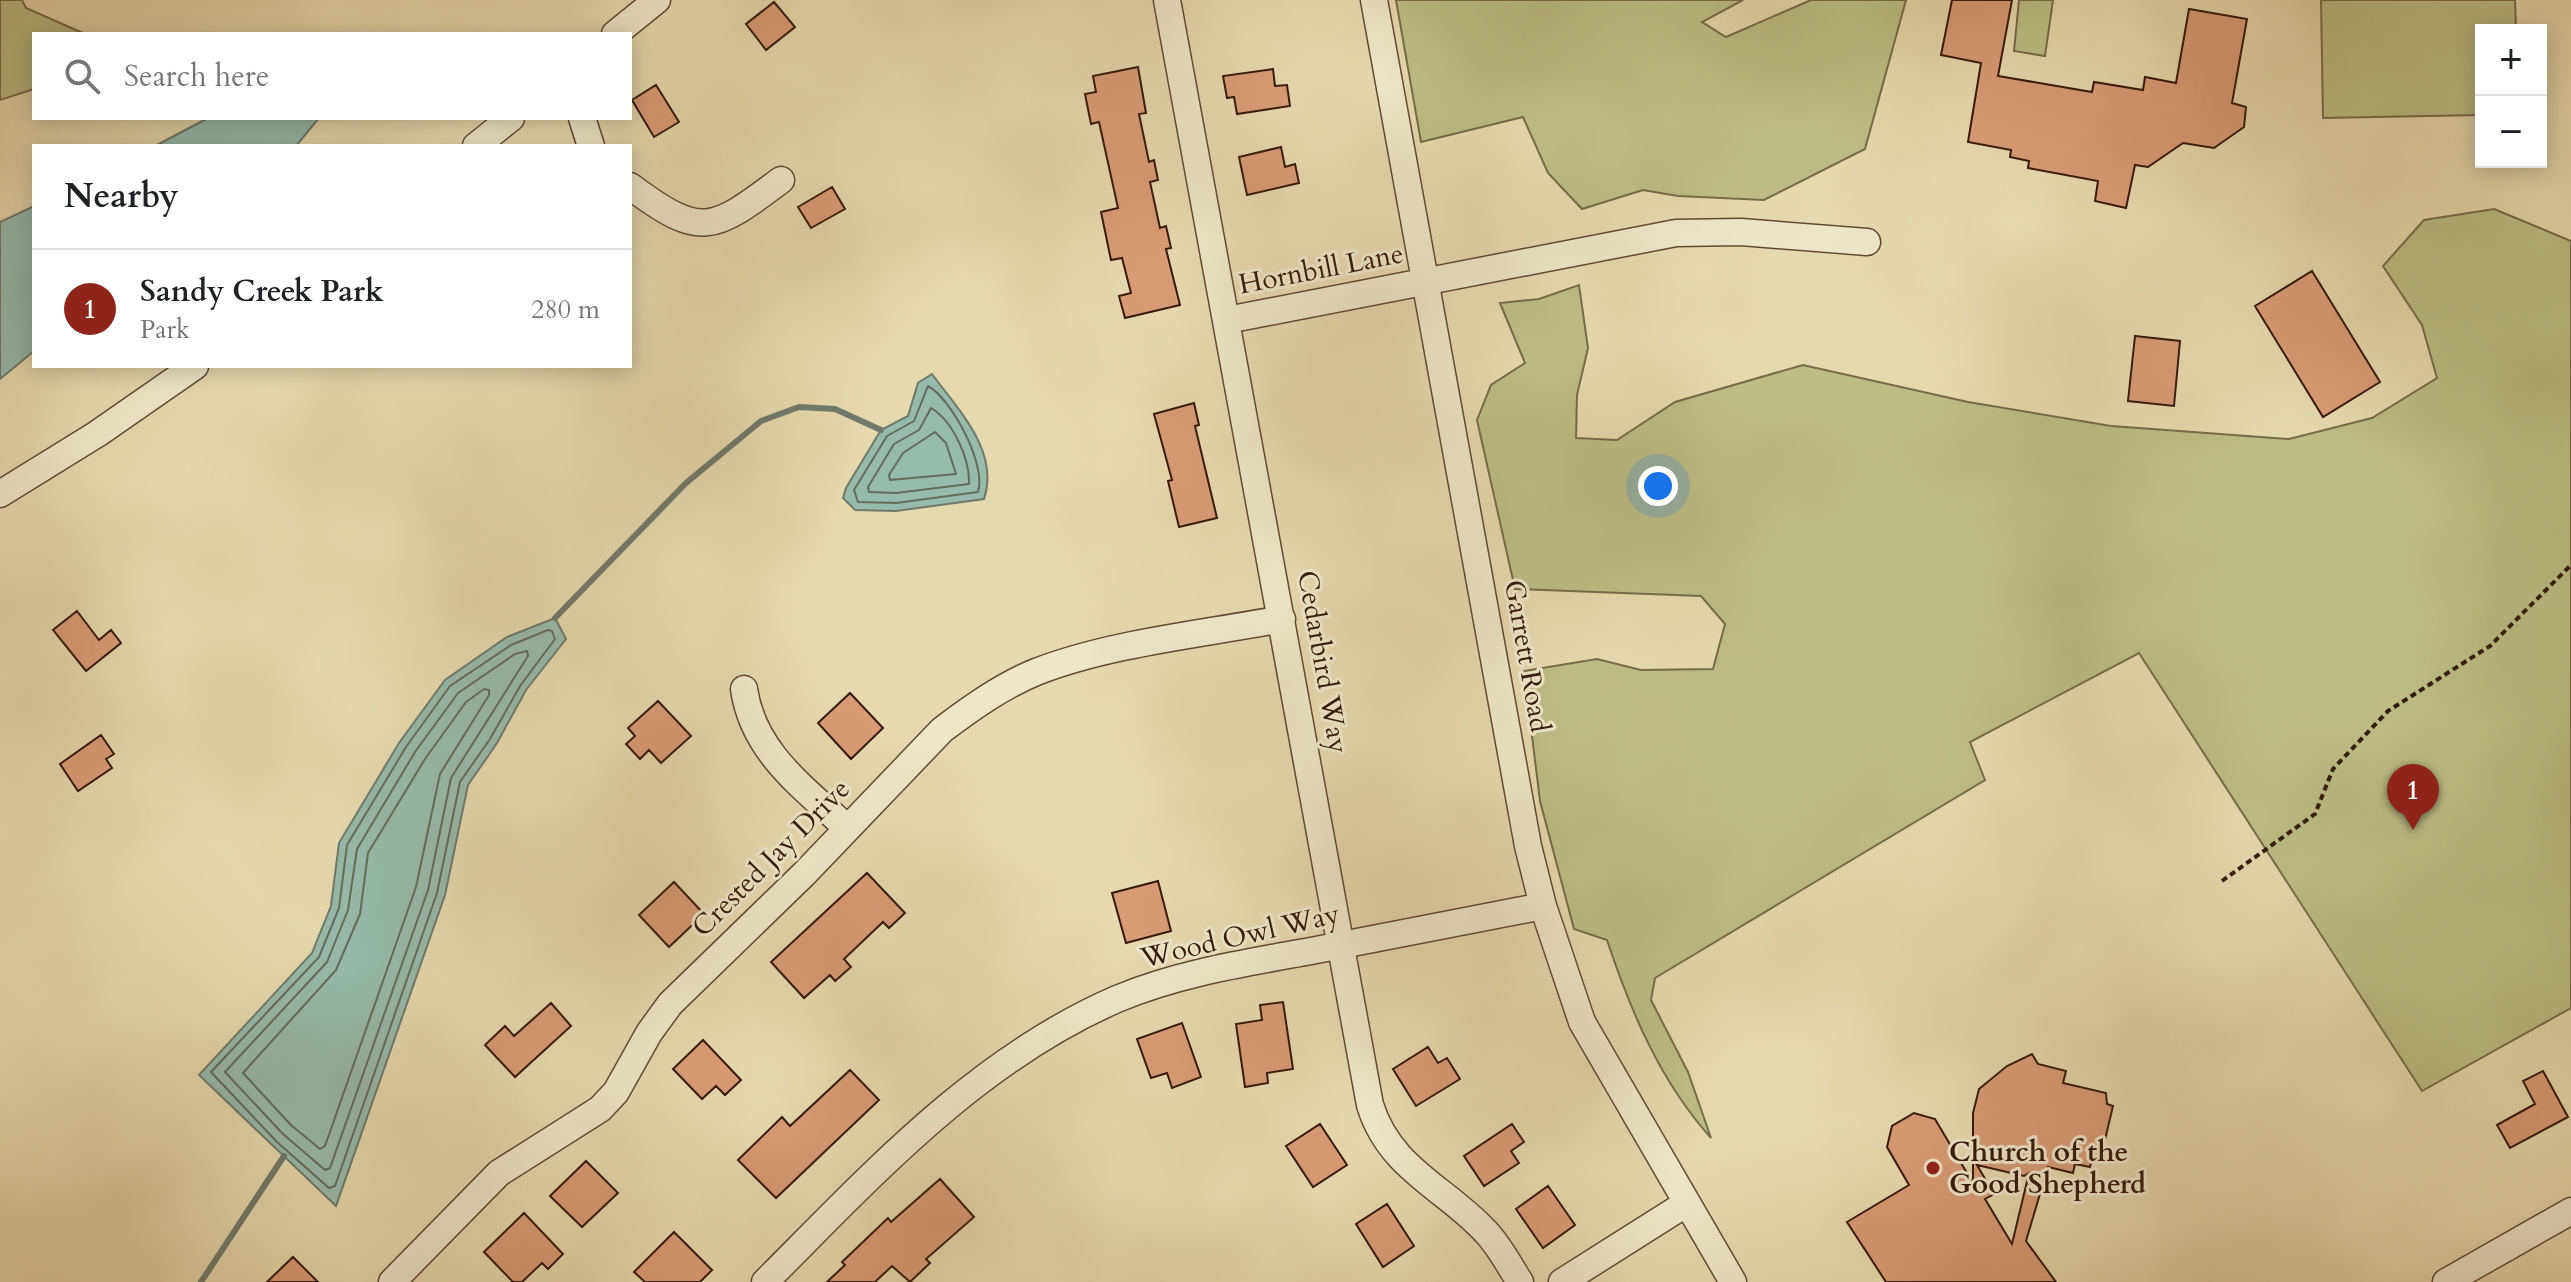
<!DOCTYPE html>
<meta charset="utf-8">
<style>
:root{--surface:#fff;--page:#f2f2f2;--text:#202124;--muted:#757577;--line:#e0e0e0;--accent:#8f2418}
body{margin:0;font-family:Cardo,serif;background:var(--page);color:var(--text)}
.controls{position:absolute;right:24px;top:24px;display:grid;overflow:hidden;border-radius:0px;box-shadow:0 4px 20px #0003}
.controls button{width:72px;height:72px;display:grid;place-items:center;padding:0;border:0;border-bottom:2px solid var(--line);background:var(--surface);color:var(--text);font:40px sans-serif}
.you{position:absolute;left:1658px;top:486px;width:28px;height:28px;margin:-20px;border:6px solid #fff;border-radius:50%;background:#1a73e8;box-shadow:0 0 0 12px #1a73e833}
.badge{display:grid;place-items:center;width:52px;height:52px;border-radius:50%;background:var(--accent);color:#fff;font-size:26px;font-weight:700}
.pin{position:absolute;translate:-50% -66px;filter:drop-shadow(0 2px 4px #0008)}
.pin::after{content:'';position:absolute;top:42px;width:28px;height:24px;background:inherit;clip-path:polygon(0 0,100% 0,50% 100%)}
.list{margin:0;padding:0;list-style:none}
h2{display:flex;justify-content:space-between;align-items:center;height:104px;margin:0;padding:0 32px;font-size:34px}
h2 small{font-size:26px;font-weight:400;color:var(--muted)}
.list li{display:grid;grid-template-columns:52px 1fr auto;gap:24px;align-items:center;box-sizing:border-box;height:120px;padding:0 32px;border-top:2px solid var(--line)}
.list b{display:block;font-size:30px;white-space:nowrap}
.list p{margin:0;font-size:26px;white-space:nowrap;color:var(--muted)}
.list em{font-size:26px;font-style:normal;color:var(--muted)}
.icon{flex:none;width:44px;height:44px;fill:none;stroke:currentColor;stroke-width:2;stroke-linecap:round;stroke-linejoin:round}
.map{position:relative;flex:none;width:2571px;height:1282px;overflow:hidden}
.search{position:absolute;background:var(--surface);box-shadow:0 4px 20px #0003;left:32px;top:32px;width:600px;height:88px;display:flex;align-items:center;gap:20px;box-sizing:border-box;padding:0 28px;border-radius:0px;color:var(--muted);font-size:30px}
.panel{position:absolute;background:var(--surface);box-shadow:0 4px 20px #0003;left:32px;top:144px;width:600px;height:224px;border-radius:0px}
.map>svg:first-child{display:block}
.green{fill:#bcbd85;stroke:#786b48;stroke-width:2}
.water{fill:#96baac;stroke:#6f7a6b;stroke-width:2}
.lines{fill:none;stroke-linecap:round;stroke-linejoin:round}
.shore{stroke:#666a5b;stroke-width:2}
.stream{stroke:#6f7a6b;stroke-width:6}
.building{fill:#d89b76;stroke:#35190a;stroke-width:2;fill-rule:evenodd}
.minor-casing{stroke:#614933;stroke-width:29}
.path{stroke:#35190a;stroke-width:4;stroke-dasharray:6 4;stroke-linecap:butt}
.minor{stroke:#efe6ca;stroke-width:26}
.poi-dot{fill:#8f2418;stroke:#efe6ca;stroke-width:3}
.labels{text-anchor:middle;dominant-baseline:central;stroke-width:6;stroke-linejoin:round;paint-order:stroke}
.street-label{font-size:28px;fill:#35190a;stroke:#efe6ca}
.poi-label{font-size:28px;font-weight:bold;fill:#35190a;stroke:#efe6ca;text-anchor:start}
</style>
<div class="map">
<svg width="2571" height="1282" viewBox="0 0 2571 1282">
<rect width="100%" height="100%" fill="#e6d9ad"/>
<filter id="stains"><feTurbulence type="fractalNoise" baseFrequency=".0025" numOctaves="4"/><feColorMatrix values="0 0 0 0 .2 0 0 0 0 .09 0 0 0 0 .02 0 0 0 .5 -.17"/></filter>
<radialGradient id="worn" r=".72"><stop offset=".6" stop-color="#630" stop-opacity="0"/><stop offset="1" stop-color="#630" stop-opacity=".3"/></radialGradient>
<path class="green" d="M0 0H22L26 8 85 34H34V89L0 100Z
M1396 0H1743L1702 22 1726 37 1811 0H1906L1865 149 1764 200 1678 196 1643 190 1582 209 1548 173 1523 117 1421 142Z
M2019 0H2053L2045 56 2014 51Z
M2321 0H2515L2516 30H2481V115L2323 118Z
M2494 209 2571 241V1008L2422 1091 2139 653 1970 742 1985 780 1655 978 1651 1000 1688 1072 1711 1138C1660 1081 1631 1012 1607 940L1574 929 1540 801 1524 671 1597 659 1641 670 1713 669 1725 624 1701 596 1515 589 1477 420 1491 385 1525 363 1500 303 1539 299 1579 285 1588 348 1577 395 1576 438 1617 440 1675 402 1803 365 1968 402 2111 426 2289 439 2372 418 2437 378 2422 325 2383 266 2424 220Z"/>
<path class="water" d="M208 118H319L296 146H155Z
M34 206V351L0 379V222Z
M932 374C958 410 1000 451 984 499L896 511 855 510 843 498 846 488 881 430 908 416 918 383Z
M555 618 566 639 526 690 497 743 468 785 445 895 336 1206 199 1075 312 953 331 906 339 843 399 743 445 680 507 637Z"/>
<g class="lines">
<path class="shore" d="M928 386C951 398 987 465 978 492L896 503 858 502 854 490 887 436 914 421Z
M931 408C953 421 970 459 969 484L896 493 869 492 868 487 894 444 919 430Z
M935 432 946 443 956 474 890 480 889 475 903 453Z
M548 630 552 631 555 639 520 686 490 739 460 782 437 893 335 1186 329 1188 277 1142 211 1072 319 957 339 908 347 845 406 747 450 686 511 645Z
M527 651 528 656 451 778 428 890 330 1168 325 1170 283 1134 225 1072 327 962 348 910 357 849 415 752 458 693 515 654Z
M484 689 489 690V695L440 774 416 887 325 1146 320 1149 291 1125 243 1073 336 970 360 914 368 853 425 759 466 702Z"/>
<path class="stream" d="M555 618 686 483 761 421 799 407 835 409 881 430
M201 1282 284 1156"/>
</g>
<path class="building" d="M1952 0H2012L1998 76 2092 92 2094 82 2143 90 2145 77 2176 83 2189 9 2247 19 2232 103 2246 107 2244 127 2214 148 2183 143 2148 167 2135 165 2126 208 2095 201 2098 181 2028 168 2029 161 2010 157 2011 150 1968 142 1981 63 1941 55Z
M774 2 795 27 766 50 746 24Z
M1138 67 1146 113 1139 114 1149 162 1154 160 1158 180 1150 182 1160 228 1166 226 1171 248 1166 249 1180 305 1125 318 1119 296 1131 293 1122 258 1111 260 1101 212 1118 208 1099 122 1091 124 1085 94 1096 92 1093 76Z
M1273 69 1275 86 1287 85 1290 106 1237 114 1234 97 1227 98 1223 76Z
M656 85 679 122 654 137 632 100Z
M1281 147 1285 167 1295 164 1299 183 1247 195 1239 157Z
M832 187 845 209 811 228 798 207Z
M2312 271 2380 382 2323 417 2255 306Z
M2135 336 2180 341 2174 406 2128 401Z
M1194 403 1199 425 1195 426 1217 518 1179 527 1168 481 1172 480 1154 414Z
M77 611 99 640 111 630 121 643 86 671 53 630Z
M850 693 883 728 851 759 818 723Z
M658 701 691 736 661 763 649 750 640 759 626 744 635 736 628 728Z
M101 735 114 754 106 759 112 768 78 791 60 764Z
M867 873 905 913 889 928 883 922 844 959 851 967 835 981 830 975 804 998 771 962Z
M1158 881 1171 931 1126 943 1112 893Z
M674 882 704 914 669 947 639 915Z
M1283 1002 1293 1069 1267 1073 1268 1083 1245 1087 1236 1024 1262 1020 1260 1005Z
M551 1003 571 1026 515 1077 485 1045 505 1026 514 1036Z
M1182 1023 1201 1077 1172 1088 1167 1073 1151 1078 1137 1039Z
M703 1040 741 1080 725 1095 716 1086 702 1099 673 1069Z
M1428 1047 1438 1063 1447 1058 1460 1079 1416 1106 1393 1069Z
M2032 1054 2038 1064 2066 1071 2063 1083 2106 1093 2107 1104 2113 1106 2100 1161 2092 1159 2090 1167 2075 1164 2073 1173 2048 1167 2026 1241 2056 1282H1886L1847 1222 1909 1185 1887 1147 1892 1126 1914 1113 1935 1119 1973 1183V1113L1979 1089 2007 1066ZM1977 1165 2024 1176 2029 1173 2012 1244 1985 1199 1994 1194Z
M850 1070 879 1100 776 1198 738 1160 782 1117 790 1126Z
M2543 1071 2568 1117 2510 1148 2497 1125 2535 1104 2523 1081Z
M1320 1124 1347 1165 1313 1187 1286 1146Z
M1512 1124 1524 1142 1511 1151 1519 1163 1484 1186 1464 1156Z
M586 1161 618 1193 582 1227 550 1196Z
M940 1179 974 1217 926 1259 930 1263 910 1282 892 1266 875 1282H827L845 1265 842 1262 888 1218 891 1222Z
M1548 1186 1575 1225 1543 1248 1516 1209Z
M1387 1204 1414 1246 1383 1267 1356 1224Z
M524 1213 563 1254 548 1269 542 1263 522 1282H513L484 1252Z
M674 1232 712 1270 700 1282H645L634 1272Z
M293 1257 318 1282H267Z"/>
<g class="lines">
<g class="minor-casing">
<path id="minor" d="M1167 0 1370 1105C1390 1169 1444 1187 1485 1231 1499 1245 1509 1265 1520 1282
M1374 0 1528 846 1543 906 1582 1022 1733 1282
M615 34 657 0
M582 118 591 146
M476 146 511 118
M630 186C701 239 712 232 781 180
M1227 320 1676 233 1741 232 1867 242
M0 494 97 434 195 366
M744 689C753 752 803 787 847 828
M392 1282 499 1173 600 1109 616 1092 649 1033 670 1004 804 874 942 730C971 708 1002 686 1036 672 1110 643 1203 634 1282 619
M765 1282C871 1176 976 1060 1117 999 1179 973 1245 963 1311 951 1388 936 1465 921 1543 906
M1562 1282 1687 1203
M2446 1282 2571 1211"/>
</g>
<path class="path" d="M2222 881 2315 814 2333 769 2388 711 2490 646 2571 565"/>
<use href="#minor" class="minor"/>
</g>
<circle class="poi-dot" cx="1933" cy="1168" r="8"/>
<g class="labels">
<g class="street-label">
<text transform="translate(1321 269) rotate(-11)">Hornbill Lane</text>
<text transform="translate(1527 656) rotate(80)">Garrett Road</text>
<text transform="translate(1323 662) rotate(80)">Cedarbird Way</text>
<text transform="translate(771 858) rotate(-45)">Crested Jay Drive</text>
<text transform="translate(1240 936) rotate(-13)">Wood Owl Way</text>
</g>
<g class="poi-label">
<text x="1949" y="1152">Church of the<tspan x="1949" dy="32">Good Shepherd</tspan></text>
</g>
</g>
<rect width="100%" height="100%" filter="url(#stains)"/>
<rect width="100%" height="100%" fill="url(#worn)"/>
</svg>
<div class="controls">
<button>+</button>
<button>−</button>
</div>
<div class="you"></div>
<div class="pin badge" style="left:2413px;top:830px">1</div>
<div class="search"><svg class="icon" aria-label="search" viewBox="0 0 24 24"><circle cx="10" cy="10" r="6"/><path d="M15 15l6 6"/></svg>Search here</div>
<section class="panel">
<h2>Nearby<small></small></h2>
<ul class="list">
<li><span class="badge">1</span><div><b>Sandy Creek Park</b><p>Park</p></div><em>280 m</em></li>
</ul>
</section>
</div>
